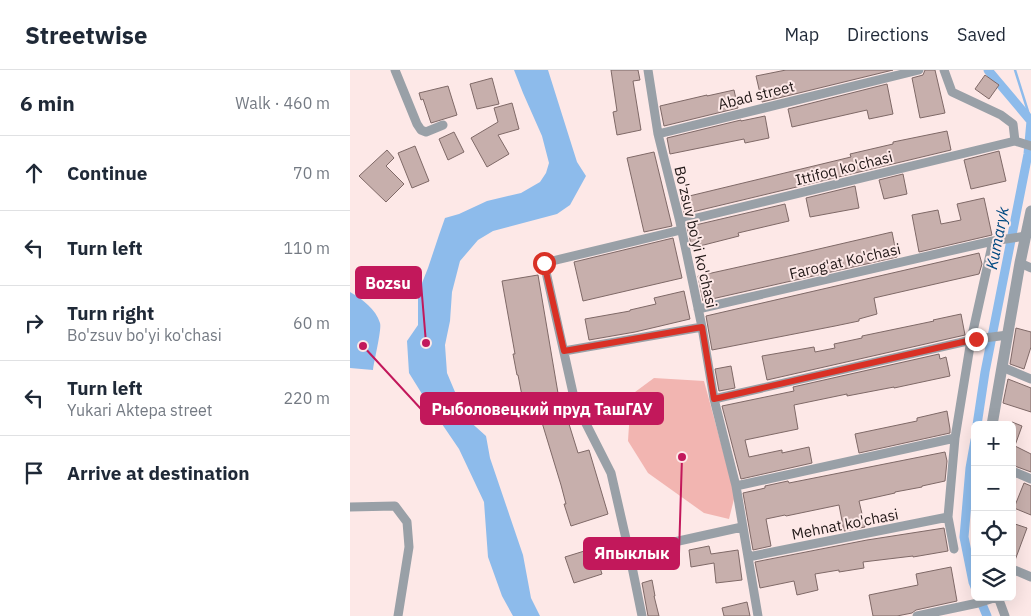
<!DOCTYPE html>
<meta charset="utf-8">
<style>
:root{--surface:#fff;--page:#f6f6f7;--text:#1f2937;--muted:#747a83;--line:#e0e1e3}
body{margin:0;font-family:"IBM Plex Sans",sans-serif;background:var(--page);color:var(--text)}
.controls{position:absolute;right:15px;bottom:15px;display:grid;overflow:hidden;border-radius:8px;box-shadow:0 5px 20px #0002}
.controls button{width:45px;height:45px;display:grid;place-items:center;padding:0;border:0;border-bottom:1px solid var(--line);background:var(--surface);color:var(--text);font:25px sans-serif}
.stop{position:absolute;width:15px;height:15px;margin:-11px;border:4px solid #d93025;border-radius:50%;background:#fff}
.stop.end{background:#d93025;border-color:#fff;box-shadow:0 1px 5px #0008}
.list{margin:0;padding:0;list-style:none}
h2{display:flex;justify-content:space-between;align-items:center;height:65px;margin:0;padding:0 20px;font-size:21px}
h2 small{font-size:16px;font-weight:400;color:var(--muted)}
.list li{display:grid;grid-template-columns:32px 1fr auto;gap:15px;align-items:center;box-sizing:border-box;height:75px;padding:0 20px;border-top:1px solid var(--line)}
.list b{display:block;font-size:19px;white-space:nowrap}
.list p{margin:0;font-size:16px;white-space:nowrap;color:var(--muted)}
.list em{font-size:16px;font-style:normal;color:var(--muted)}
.icon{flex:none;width:28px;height:28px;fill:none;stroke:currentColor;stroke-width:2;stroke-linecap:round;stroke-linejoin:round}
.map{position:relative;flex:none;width:681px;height:546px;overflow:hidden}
header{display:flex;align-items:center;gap:30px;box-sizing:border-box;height:70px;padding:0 25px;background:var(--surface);border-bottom:1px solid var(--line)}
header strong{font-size:24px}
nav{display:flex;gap:28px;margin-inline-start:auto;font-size:18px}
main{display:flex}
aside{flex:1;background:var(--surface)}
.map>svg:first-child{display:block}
.green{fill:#f2b5b1}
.water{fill:#8dbbeb}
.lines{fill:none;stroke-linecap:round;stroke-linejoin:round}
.stream{stroke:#8dbbeb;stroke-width:2.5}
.canal{stroke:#8dbbeb;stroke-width:9}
.building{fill:#c7afac;stroke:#7f6967}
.minor{stroke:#99a0a7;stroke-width:9}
.tertiary{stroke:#99a0a7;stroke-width:11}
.route{stroke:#d93025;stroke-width:6}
.labels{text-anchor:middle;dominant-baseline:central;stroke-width:4;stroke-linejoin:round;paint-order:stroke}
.street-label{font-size:15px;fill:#201716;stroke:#fde8e7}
.water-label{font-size:16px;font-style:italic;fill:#004981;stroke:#fde8e7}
.leader{fill:none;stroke:#c2185b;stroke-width:2}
.callout-dot{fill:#c2185b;stroke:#fde8e7;stroke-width:2}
.callout{fill:#c2185b;stroke:#c2185b;stroke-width:2}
.callout-label{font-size:16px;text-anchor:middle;font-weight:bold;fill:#fff}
</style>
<header>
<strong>Streetwise</strong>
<nav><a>Map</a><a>Directions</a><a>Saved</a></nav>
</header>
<main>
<aside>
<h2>6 min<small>Walk · 460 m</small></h2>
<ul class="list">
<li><svg class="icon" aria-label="ahead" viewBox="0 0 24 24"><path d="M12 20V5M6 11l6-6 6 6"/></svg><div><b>Continue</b></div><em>70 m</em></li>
<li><svg class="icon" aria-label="left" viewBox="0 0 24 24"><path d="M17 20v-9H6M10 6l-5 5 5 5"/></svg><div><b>Turn left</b></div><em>110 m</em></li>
<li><svg class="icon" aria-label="right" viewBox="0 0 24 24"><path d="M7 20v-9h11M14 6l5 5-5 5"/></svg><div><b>Turn right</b><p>Bo'zsuv bo'yi ko'chasi</p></div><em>60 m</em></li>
<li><svg class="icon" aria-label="left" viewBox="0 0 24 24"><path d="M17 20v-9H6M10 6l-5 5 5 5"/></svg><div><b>Turn left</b><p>Yukari Aktepa street</p></div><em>220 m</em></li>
<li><svg class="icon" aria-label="arrive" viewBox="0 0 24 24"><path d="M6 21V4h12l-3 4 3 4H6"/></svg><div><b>Arrive at destination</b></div></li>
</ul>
</aside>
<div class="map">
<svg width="681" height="546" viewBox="0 0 681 546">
<rect width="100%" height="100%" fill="#fde8e7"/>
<path class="green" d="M304 308 354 311 385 425 379 449 354 443 298 403 278 371 281 325Z"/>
<path class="water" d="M164 0H198L227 92 236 106 220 135 207 144 143 161 128 170 110 191 102 222 100 251 95 275 97 303 116 348 136 366 140 388 173 485 181 528 190 546H163L152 526 138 487 134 432 109 379 77 332 59 303 57 271 68 255V223L78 198 89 165 95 148 109 144 137 131 171 123 190 112 196 103 199 93 192 66 173 23Z
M0 222C12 229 26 239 30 253 32 259 24 291 23 300L0 298Z"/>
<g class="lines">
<path class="stream" d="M665 0 681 51"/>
<path class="canal" d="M627 355 635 302 678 84 681 51 638 0
M625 370 620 398 614 467 623 512 625 517
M629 527 637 546"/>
</g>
<path class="building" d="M261 0H288L290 10 283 11 291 60 267 65 263 42 267 41Z
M436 0H543L412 32 406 6Z
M575 0H585L595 43 570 48 562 8 573 5Z
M635 5 649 15 639 29 625 19Z
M142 8 149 34 127 39 120 14Z
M537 14 543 44 519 49 517 40 442 57 438 39Z
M98 16 107 45 81 53 73 29 71 30 69 23Z
M384 20 388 38 314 56 310 36 357 25V26Z
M162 33 169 59 148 65 159 84 137 97 121 68 148 52 144 38Z
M415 46 419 68 395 73 394 69 320 84 317 68 391 50V51Z
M597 61 601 80 334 144 331 128 501 87 500 84 543 74V72Z
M104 62 114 82 98 90 89 69Z
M65 76 79 111 62 118 48 83Z
M37 80 44 88 36 96 54 114 36 132 9 106Z
M649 81 656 111 621 119 614 90Z
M304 82 322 156 294 162 277 88Z
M553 104 557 124 534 129 529 110Z
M505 116 509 138 460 147 456 128Z
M634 128 642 165 569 182 562 145 588 140 591 154 611 150 607 134Z
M435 134 439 151 388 163 389 166 342 178 337 157Z
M542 162 547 187 353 231 348 206 443 185Z
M323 168 332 208 233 231 224 192Z
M629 183 632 194 629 204 524 228 527 244 509 249V251L485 256 362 280 356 246Z
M188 205 209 329 174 336 168 305H167L163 284H165L152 211Z
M334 221 340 249 285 262 239 270 235 249 280 241V240L306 234 304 228Z
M611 244 615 265 417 310 412 286 464 277 465 282 485 278 484 274 512 268V266L584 251 583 250Z
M666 258 681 262V277L674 299 660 294Z
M589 284 590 289 596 287 600 306 544 318V317L497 326V324L444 335 448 359 395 370 399 387 432 380V383L459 377 462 393 391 409 372 336 444 321 443 317Z
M381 296 385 318 369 321 365 299Z
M658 309 681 318V342L653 333Z
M214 338 228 383 239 380 258 444 221 456 214 434H216L211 415 190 346Z
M597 341 600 359V363L509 383 505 364 567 351V348Z
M662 352 672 356 663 381H662Z
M665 376 681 384V402L662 395V382Z
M595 382 597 391 595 411 572 416V417L545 422V423L509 431 515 457 494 461 489 435 436 446 435 445 416 449 421 476 403 480 393 423 411 419 415 418V416L438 411 439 413Z
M674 413 681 416V445L664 438Z
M662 453 677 458 664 493H662Z
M594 458 598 481 563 487V486L513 492 514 498 489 502V500L465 504 468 520 447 525 444 511 410 518 405 492 517 470Z
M359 476 361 484 388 480 392 510 366 513 364 493 341 497 339 480Z
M244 478 252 504 224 513 215 487Z
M601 497 607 531 566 540 562 543 547 546H523L519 525 568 515 566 504Z
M302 510 305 526H304L309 546H298L292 513Z
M397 532 400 546H374L372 538Z"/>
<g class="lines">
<path class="minor" d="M45 0 67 54 71 60 76 62 93 55
M298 0 308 64 330 152 352 257 364 329 386 416 408 546
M594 0 602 22 651 45 663 54 665 71
M308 64 569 0
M330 152 665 71 681 76
M670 193 681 198
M348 239 643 171 676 166
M214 281 352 257
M652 297 681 309
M364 329 626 269 658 265
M662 401 681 409
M386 416 605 368
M0 437 45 436 57 452 59 477 48 546
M604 479 598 447 605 368 621 270 643 171
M279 482 392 457
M398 487 598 447
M662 499 681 507
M648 527 655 546
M292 546 279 482 261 403 225 332 194 193 331 160
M567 546 628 533 647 527"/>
<path class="tertiary" d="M642 355 670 193 681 141"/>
</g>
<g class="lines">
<path class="route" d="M194 193 214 281 352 257 364 329 626 269"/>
</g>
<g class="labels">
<g class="street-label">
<text transform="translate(406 25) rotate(-14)">Abad street</text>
<text transform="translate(494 98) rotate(-14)">Ittifoq ko'chasi</text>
<text transform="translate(346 167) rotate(77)">Bo'zsuv bo'yi ko'chasi</text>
<text transform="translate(495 191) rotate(-13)">Farog'at Ko'chasi</text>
<text transform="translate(495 454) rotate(-11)">Mehnat ko'chasi</text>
</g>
<g class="water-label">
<text transform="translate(647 168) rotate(-79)">Kumaryk</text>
</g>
</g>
<path class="leader" d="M76 273L71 213M13 276L71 339M332 387L329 484"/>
<g class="callout-dot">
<circle cx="76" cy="273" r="5"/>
<circle cx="13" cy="276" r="5"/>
<circle cx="332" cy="387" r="5"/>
</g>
<g class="callout">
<rect x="6" y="197" width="65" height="31" rx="5"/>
<rect x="71" y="323" width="242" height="31" rx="5"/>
<rect x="234" y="468" width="95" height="31" rx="5"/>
</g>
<g class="callout-label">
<text x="38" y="219">Bozsu</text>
<text x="192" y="345">Рыболовецкий пруд ТашГАУ</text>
<text x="282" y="489">Япыклык</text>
</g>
</svg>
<div class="controls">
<button>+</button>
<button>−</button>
<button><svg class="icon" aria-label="locate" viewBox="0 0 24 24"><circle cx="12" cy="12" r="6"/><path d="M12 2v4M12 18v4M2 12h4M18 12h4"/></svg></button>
<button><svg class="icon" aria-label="layers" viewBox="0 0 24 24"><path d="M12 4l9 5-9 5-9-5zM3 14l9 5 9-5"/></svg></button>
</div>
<div class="stop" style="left:194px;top:193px"></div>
<div class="stop end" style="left:626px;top:269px"></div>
</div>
</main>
